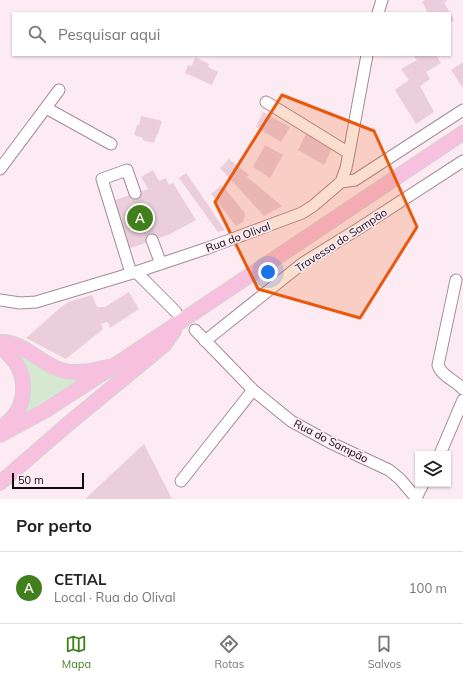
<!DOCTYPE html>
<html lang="pt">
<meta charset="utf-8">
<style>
:root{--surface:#fff;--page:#f2f2f2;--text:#222;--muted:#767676;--line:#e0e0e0;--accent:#417f1d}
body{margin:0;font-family:Mulish,sans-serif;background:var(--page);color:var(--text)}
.controls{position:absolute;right:12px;bottom:12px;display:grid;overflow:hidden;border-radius:0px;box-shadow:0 1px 3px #0004}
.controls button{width:36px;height:36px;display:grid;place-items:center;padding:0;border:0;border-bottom:1px solid var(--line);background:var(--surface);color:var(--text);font:20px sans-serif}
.scale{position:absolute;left:12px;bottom:10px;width:72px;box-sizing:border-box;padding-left:4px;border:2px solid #12090e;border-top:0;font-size:11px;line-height:14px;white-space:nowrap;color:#12090e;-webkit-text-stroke:3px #fdebf4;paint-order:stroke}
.you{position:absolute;left:268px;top:272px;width:14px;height:14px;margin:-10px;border:3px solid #fff;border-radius:50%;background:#1a73e8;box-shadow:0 0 0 6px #1a73e833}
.badge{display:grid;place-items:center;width:26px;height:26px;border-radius:50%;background:var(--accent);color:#fff;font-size:13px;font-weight:700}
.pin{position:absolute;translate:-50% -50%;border:2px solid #fff;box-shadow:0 1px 4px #0006}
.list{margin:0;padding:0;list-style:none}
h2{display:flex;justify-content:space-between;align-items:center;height:52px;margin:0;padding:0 16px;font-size:17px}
h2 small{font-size:13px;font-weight:400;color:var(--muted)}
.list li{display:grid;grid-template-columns:26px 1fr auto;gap:12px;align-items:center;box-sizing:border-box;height:72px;padding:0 16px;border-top:1px solid var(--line)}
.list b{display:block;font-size:15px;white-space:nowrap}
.list p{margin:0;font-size:13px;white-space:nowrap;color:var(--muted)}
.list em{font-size:13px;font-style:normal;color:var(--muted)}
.icon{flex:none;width:22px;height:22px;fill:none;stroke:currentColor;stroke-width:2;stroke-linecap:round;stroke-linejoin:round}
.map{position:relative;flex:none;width:463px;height:499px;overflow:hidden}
.search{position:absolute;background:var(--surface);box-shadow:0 1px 3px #0004;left:12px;right:12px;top:12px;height:44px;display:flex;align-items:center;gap:10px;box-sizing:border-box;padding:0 14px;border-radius:0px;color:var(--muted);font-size:15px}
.sheet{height:124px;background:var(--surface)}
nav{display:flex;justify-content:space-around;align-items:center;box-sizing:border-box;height:56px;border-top:1px solid var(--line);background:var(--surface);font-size:11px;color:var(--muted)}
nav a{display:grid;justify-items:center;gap:2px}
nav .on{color:var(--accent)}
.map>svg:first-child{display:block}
.green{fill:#d7e8d0}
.building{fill:#ebcedc}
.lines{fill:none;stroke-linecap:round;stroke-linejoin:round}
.minor-tunnel{stroke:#dac9d2;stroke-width:11;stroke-dasharray:11 5.5;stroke-linecap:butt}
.minor-casing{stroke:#a58b98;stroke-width:13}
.major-casing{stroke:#d4d3d4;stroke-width:16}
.minor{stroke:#fff;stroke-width:11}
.major{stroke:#f8c0df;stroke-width:14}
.marked{fill:#e8590c;fill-opacity:0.2;stroke:#e8590c;stroke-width:3;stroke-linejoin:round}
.labels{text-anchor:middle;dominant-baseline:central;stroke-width:3.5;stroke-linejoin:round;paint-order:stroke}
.street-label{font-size:11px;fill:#12090e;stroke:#fdebf4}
</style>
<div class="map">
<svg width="463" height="499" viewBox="0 0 463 499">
<rect width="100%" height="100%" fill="#fdebf4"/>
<path class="green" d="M14 350 63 378 79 380 23 414Z"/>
<path class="building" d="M425 0H448L444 2 450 13H428L422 2Z
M450 13 454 20 450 23Z
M413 55H436L441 63 426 72 430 79 420 86 434 112 416 124 395 90 409 80 401 69 417 60Z
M195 57 209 64 208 67 218 72 212 85 185 73 188 65 192 66Z
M463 62V88L451 70Z
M263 112 290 127 281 142 256 127Z
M141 116 162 121 158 134H157L154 143 142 140 143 138 134 135 137 125H139Z
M306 134 332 149 324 165 298 150Z
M265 145 283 155 270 178 253 167Z
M229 159 249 175 247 177 282 206 264 216 220 168Z
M153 170 159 181 166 178 169 185 173 183 196 220 170 234 128 249 112 201 148 189 141 177Z
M186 173 213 212V213L225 230 218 232 179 178Z
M222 185 244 212 245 215 243 222 236 226 211 194Z
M129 292 139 309 110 328 108 322 101 324 103 329 66 359 26 338 60 308 68 302 92 295 97 307H105Z
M144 444 172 499H85Z"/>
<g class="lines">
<path class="minor-tunnel" d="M135 193 152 240"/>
<g class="minor-casing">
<path id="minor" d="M378 13 382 0
M266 102 349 153
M46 108 111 144
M0 169 59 90
M341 182 355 180 463 110
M152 240 161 264
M136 272 176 312
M131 273 102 179 127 170 135 193
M456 280 438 365C441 376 455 380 463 389
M0 300 20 303 36 302 136 272 208 248 302 213 313 206 341 182 346 168 349 153 367 55
M195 330 253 390 291 421 331 443 389 470 400 479 417 499
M205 341 303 263 358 229 463 161
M440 454 463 400
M181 481 253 390
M416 498 423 484"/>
</g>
<g class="major-casing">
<path id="major" d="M0 342C24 341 42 366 65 371 79 374 94 370 108 367
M0 346C6 352 13 358 17 365 26 380 25 402 14 416 10 421 5 425 0 429
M0 435 46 410 114 366 463 133
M0 483 68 424 164 345 174 331"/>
</g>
<use href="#minor" class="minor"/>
<use href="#major" class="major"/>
</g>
<path class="marked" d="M282 95 374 131 417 227 360 318 258 289 215 202Z"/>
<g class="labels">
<g class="street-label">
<text transform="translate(238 237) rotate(-20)">Rua do Olival</text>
<text transform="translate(341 240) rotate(-33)">Travessa do Sampão</text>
<text transform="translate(331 441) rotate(27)">Rua do Sampão</text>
</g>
</g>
</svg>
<div class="controls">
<button><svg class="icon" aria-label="layers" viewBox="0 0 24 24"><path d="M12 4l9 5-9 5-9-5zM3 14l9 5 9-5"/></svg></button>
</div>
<div class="scale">50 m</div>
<div class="you"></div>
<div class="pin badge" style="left:140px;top:218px">A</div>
<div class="search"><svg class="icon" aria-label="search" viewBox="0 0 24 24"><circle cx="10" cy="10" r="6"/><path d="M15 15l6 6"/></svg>Pesquisar aqui</div>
</div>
<section class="sheet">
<h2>Por perto<small></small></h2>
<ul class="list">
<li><span class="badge">A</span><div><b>CETIAL</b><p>Local · Rua do Olival</p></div><em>100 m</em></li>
</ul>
</section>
<nav>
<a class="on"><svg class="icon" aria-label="map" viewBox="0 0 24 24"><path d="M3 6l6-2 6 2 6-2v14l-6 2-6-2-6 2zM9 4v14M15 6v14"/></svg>Mapa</a>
<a><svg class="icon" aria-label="directions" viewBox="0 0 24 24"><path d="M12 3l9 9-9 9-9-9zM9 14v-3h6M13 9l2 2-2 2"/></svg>Rotas</a>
<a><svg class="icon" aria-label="saved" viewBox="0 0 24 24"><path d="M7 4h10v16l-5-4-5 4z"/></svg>Salvos</a>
</nav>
